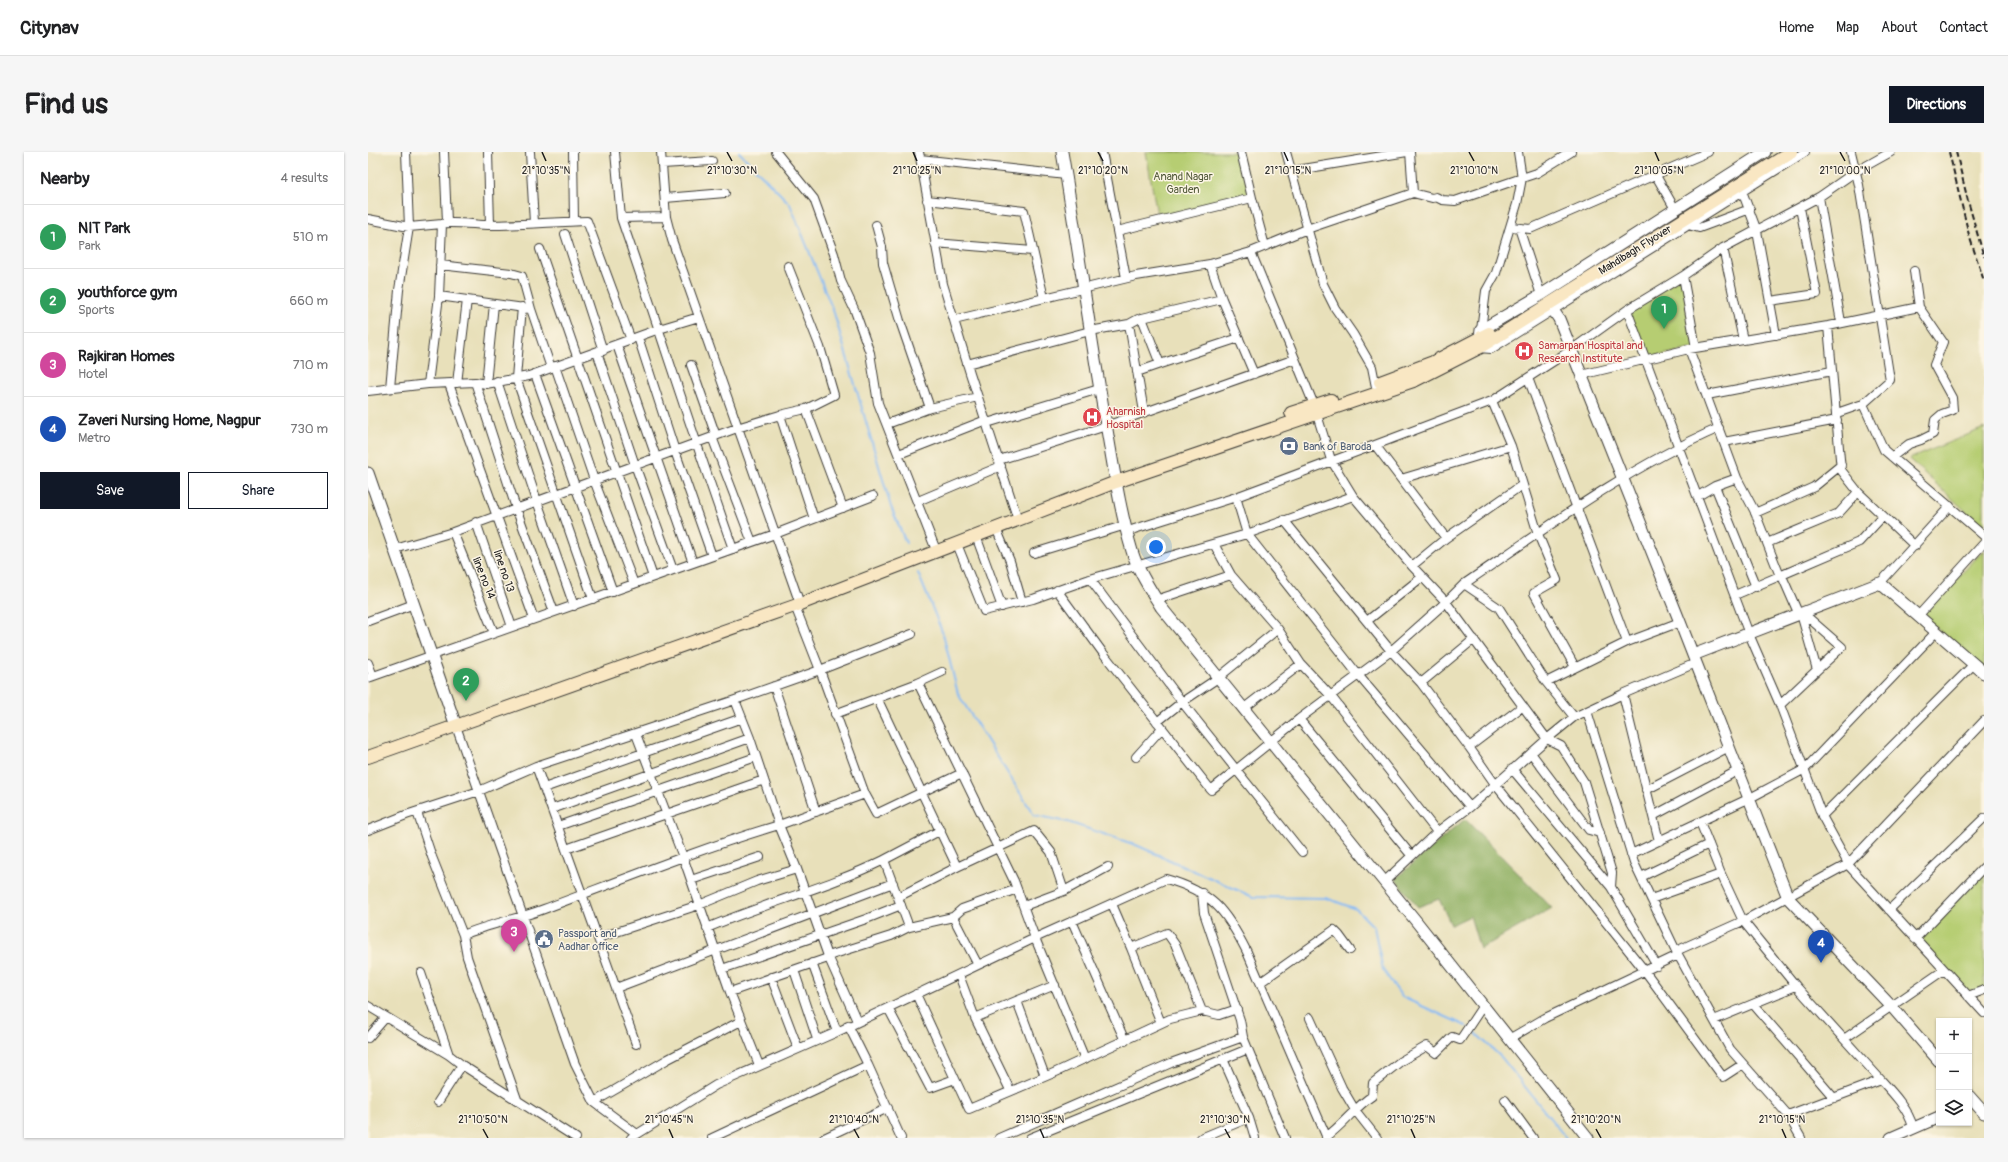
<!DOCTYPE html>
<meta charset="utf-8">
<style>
:root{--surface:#fff;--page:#f6f6f6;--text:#202124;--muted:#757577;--line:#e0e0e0;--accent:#111827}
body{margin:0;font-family:Pangolin,sans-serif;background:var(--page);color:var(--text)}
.controls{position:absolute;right:12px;bottom:12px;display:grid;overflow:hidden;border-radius:0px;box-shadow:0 1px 3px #0004}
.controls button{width:36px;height:36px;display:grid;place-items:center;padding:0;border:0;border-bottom:1px solid var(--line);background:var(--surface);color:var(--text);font:20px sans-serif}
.you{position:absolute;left:788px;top:395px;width:14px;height:14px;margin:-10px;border:3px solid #fff;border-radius:50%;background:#1a73e8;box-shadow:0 0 0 6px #1a73e833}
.badge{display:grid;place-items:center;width:26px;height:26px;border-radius:50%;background:var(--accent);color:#fff;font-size:13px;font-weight:700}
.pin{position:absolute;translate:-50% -33px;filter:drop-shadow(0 1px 2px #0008)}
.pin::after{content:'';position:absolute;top:21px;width:14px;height:12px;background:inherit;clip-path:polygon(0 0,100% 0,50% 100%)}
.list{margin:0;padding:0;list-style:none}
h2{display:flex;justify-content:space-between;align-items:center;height:52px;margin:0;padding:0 16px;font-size:17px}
h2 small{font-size:13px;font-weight:400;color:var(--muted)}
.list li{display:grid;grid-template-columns:26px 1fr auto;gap:12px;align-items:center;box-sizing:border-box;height:64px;padding:0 16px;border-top:1px solid var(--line)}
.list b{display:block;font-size:15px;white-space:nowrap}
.list p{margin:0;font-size:13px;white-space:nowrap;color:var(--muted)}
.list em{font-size:13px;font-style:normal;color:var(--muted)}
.actions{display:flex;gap:8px;padding:12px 16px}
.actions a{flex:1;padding:9px 0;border:1px solid var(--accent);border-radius:0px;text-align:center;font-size:14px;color:var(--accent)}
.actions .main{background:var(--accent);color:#fff}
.icon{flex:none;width:22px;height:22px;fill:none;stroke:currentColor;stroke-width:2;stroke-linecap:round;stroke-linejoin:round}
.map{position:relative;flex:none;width:1616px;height:986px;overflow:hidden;border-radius:0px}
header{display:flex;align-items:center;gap:24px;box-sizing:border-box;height:56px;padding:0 20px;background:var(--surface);border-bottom:1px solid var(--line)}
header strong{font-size:19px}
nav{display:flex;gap:22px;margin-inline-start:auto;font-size:14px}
.intro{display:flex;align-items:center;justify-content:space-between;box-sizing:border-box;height:96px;padding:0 24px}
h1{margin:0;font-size:28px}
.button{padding:10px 18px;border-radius:0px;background:var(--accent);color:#fff;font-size:14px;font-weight:700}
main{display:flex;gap:24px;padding:0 24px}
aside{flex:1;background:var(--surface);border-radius:0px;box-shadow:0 1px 3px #0004}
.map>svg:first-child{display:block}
.green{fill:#b6cd72;stroke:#697447}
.forest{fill:#90b064;stroke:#566640}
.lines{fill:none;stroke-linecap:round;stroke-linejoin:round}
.stream{stroke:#87bbf5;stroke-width:2}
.minor-casing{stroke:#3b3934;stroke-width:10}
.tertiary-casing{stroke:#3b3934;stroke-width:13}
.secondary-casing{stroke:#3b3934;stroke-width:14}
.minor{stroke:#fff;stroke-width:8}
.tertiary{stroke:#fff;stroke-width:11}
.secondary{stroke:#f9e7c3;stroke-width:12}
.rail{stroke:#1c1c1c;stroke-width:2;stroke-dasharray:6 3;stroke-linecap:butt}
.ticks{fill:none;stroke:#1c1c1c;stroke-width:1.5}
.labels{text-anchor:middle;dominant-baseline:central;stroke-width:3;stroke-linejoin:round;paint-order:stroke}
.park-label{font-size:11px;fill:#525a3a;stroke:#fcf5e5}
.street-label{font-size:11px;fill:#1c1c1c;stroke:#fcf5e5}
.health-label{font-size:11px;fill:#be3a42;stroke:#fcf5e5;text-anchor:start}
.service-label{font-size:11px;fill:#4e5e75;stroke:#fcf5e5;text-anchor:start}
.ticks-label{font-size:10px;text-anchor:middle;fill:#1c1c1c;stroke:#fcf5e5;stroke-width:3;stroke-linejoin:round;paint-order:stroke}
</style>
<header>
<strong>Citynav</strong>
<nav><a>Home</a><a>Map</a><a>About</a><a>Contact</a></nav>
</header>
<div class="intro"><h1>Find us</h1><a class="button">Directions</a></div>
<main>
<aside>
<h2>Nearby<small>4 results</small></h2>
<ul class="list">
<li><span class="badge" style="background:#2e9e5b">1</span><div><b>NIT Park</b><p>Park</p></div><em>510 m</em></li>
<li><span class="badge" style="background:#2e9e5b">2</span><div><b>youthforce gym</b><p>Sports</p></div><em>660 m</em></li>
<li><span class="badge" style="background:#d1479c">3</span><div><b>Rajkiran Homes</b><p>Hotel</p></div><em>710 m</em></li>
<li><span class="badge" style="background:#1a4fb4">4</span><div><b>Zaveri Nursing Home, Nagpur</b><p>Metro</p></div><em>730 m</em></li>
</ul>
<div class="actions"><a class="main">Save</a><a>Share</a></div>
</aside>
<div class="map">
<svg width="1616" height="986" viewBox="0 0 1616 986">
<rect width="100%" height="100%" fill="#fcf5e5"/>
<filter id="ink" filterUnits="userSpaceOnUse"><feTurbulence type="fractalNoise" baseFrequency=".025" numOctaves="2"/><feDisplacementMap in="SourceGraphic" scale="8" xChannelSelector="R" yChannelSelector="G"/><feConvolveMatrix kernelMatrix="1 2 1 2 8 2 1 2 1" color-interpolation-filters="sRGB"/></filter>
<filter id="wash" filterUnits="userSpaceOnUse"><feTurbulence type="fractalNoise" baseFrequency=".012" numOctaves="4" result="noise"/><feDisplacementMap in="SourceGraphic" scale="16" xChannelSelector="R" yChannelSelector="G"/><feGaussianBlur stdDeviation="0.9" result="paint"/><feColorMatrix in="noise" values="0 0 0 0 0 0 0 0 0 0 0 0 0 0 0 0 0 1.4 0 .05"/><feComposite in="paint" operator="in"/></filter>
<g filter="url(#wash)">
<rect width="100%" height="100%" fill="#e8e0ba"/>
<path class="green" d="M778 0H872L884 46 790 68Z
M1315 124 1328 196 1279 206 1259 158Z
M1616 276V376L1541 307Z
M1616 398V519L1554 463Z
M1616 721V836L1600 843 1549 787Z"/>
<path class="forest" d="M1097 667 1184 756 1112 797 1102 764 1083 773 1071 747 1050 755 1027 727Z"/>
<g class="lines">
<path class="stream" d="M371 0 422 52 466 161 523 355 538 391
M550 421 575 482 590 542 666 663 700 670 768 693 885 745 958 746 988 757 1006 775 1015 818 1034 845 1098 874
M1102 876 1134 906 1198 986"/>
</g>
</g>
<g filter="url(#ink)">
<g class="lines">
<g class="minor-casing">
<path id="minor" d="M76 0 79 70
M120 0 122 73
M162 0 166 71
M205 0 206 69
M247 0 253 66
M293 0 298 65 304 88 432 452
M408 0 446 47 466 102 473 129 487 159 502 201 510 251 566 393
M551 0 575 132 602 221 650 368
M734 0 758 126
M918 0 955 132 967 156 985 182 1004 215 1009 240
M1042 0 1045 41 939 77 883 100 946 253 963 308 985 344 1044 414 1078 450 1096 432C1178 376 1259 316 1351 276
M1523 0 1487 20 1451 45 1355 96 1315 124 1259 158 1381 482 1412 553 1454 664 1482 715 1616 861
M552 7 698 23
M294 12 344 9
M923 19 1039 0
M1287 22 1307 57
M1374 39 1389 79 1408 183
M1045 41 1064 46 1068 45 1074 48 1087 49 1154 26 1150 0
M1451 45 1473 170
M297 46 357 41
M884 46 897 94
M559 48 656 59 676 146
M298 65 253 66C291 176 326 287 365 397
M0 67 41 75 74 72
M508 73 514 95 515 111 532 169 562 256 610 245
M1320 73 1331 76 1382 57
M1143 75 1162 77 1340 0
M1151 76 1173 143
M749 79 884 46 873 0
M197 82 235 199
M567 91 665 99
M1355 96 1375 188
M172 97 285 425
M842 112 854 147 886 222
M72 113 143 121 154 124 163 157
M1315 124 1328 196
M71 144 163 157 183 216
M1402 149 1449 142 1432 56
M154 155 148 226 225 447
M774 166 792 212 871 186
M586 168 768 124 842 112 883 100
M761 172 770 167 854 147
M1460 174 1473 318 1491 341 1547 394
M1113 178 1118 139 1128 121 1149 52 1154 26 1169 21 1203 0
M270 185 307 299 344 404
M249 193 325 411
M1111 196 1123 197 1437 0
M1321 197 1369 326
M229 200 267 313 305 418
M599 212 722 179 761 172 776 260
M323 213 348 284
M187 214 226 328 266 432
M769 220 792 212
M167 222 245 440
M1213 223 1321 197 1460 174 1551 155 1546 119
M1160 226 1259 490
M129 229 169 349 206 454
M107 230 148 356 186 460
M89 231 99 148
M60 232 71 144 74 72C81 69 110 73 120 73 153 73 186 70 219 69L263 188
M81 232 166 467
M118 232 126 152
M22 236 31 138 41 75 38 0
M0 239 60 232 107 230 118 232 161 224 291 177 331 165
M1339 243 1464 219
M1124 249 1143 294 1170 382 1189 428 1166 441 1207 515
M1495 252 1516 298 1616 384
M438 257 475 356
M1469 261 1495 252 1522 228 1491 33 1483 0
M412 263 438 257 466 243 452 195 420 114
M619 271 731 237
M519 272 562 256
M344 285 384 390
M1356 290 1469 268
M1007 293 1124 249 1203 198 1259 158
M531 302 618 268
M1524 305 1541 292 1553 288 1565 282 1567 268 1574 262 1585 258 1584 246 1566 213 1575 190 1551 155
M631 308 738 274 927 207
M1033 327 1143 294
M1347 334 1388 435
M985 344 879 382 991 524 1102 655
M1330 344 1347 334 1369 326 1386 358 1412 424
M550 349 633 314
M1387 361 1446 335 1473 313
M916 368 1023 499 1053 531 1101 595 1155 554
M108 370 144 475
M628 376 642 409 654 450
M760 379 868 345
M85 380 126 481
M608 384 634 455
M1399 391 1471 361 1490 340
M589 392 616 459 665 447 722 427 879 382 868 345 1007 293 1078 386
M27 397 85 380 369 276 412 263 446 367
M666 401 758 373
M1044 414 1078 386 1154 333
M863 423 910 477
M1414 424 1431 463
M722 427 814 550 934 700
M1512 431 1582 354
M1096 432 1131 456 1178 530 1259 490 1312 470
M689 438 735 501 843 638 931 567 1023 499 1078 450 1179 587 1102 655 1069 680 1016 730
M1367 443 1491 390 1515 364
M788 448 863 423 846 392
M1435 461 1474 495 1449 518
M1550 464 1616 391
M0 469 46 452
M999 469 1054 425
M0 511 5 524
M0 526 407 382 505 344
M1178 530 1206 565
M550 531 574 520
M1053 531 1106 487
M406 534 448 660
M1255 542 1291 689
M509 546 589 715 666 679 683 700 696 739
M367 548 382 586 411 673 497 642 452 518 544 482
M1412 553 1449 518 1433 462
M875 557 933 512
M1219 559 1266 711 1308 799 1375 769 1480 712 1616 569
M467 562 550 531 646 729 667 786 717 907
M931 567 1043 703
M789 570 814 550 850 526 910 477 933 512 962 543 1069 680
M88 574 207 912 226 950 269 982
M268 582 315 705 362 840 391 913
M1101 595 1127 632 1277 819 1355 925 1375 912
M1163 601 1221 678 1232 681
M768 605 794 576
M168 614 268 892
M1144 617 1243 735 1244 721 1216 630 1193 594 1179 587 1206 565 1255 542 1328 511
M176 636 374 566
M1278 638 1361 595
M497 642 508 662 594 621
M184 657 382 586
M49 660 64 705 95 783 99 805 149 947
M1285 664 1371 618
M1454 664 1606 512
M190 674 388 605
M0 678 38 663 111 639 168 614 367 548 452 518 427 454
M198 697 396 628
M1263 702 1382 646 1437 617 1568 480
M516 708 573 678
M1273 725 1341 692
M323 728 392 705
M1243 735 1289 814
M834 741 836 761 872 868 875 885 917 986
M530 745 589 715
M1283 747 1353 722
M744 752 763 796
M656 754 696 739 740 715
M1521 758 1616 666
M704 769 757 889
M541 775 585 765
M339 776C397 751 459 736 516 708L541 775 523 784 460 804 489 869
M95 783C121 772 150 767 176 757 254 728 331 697 411 673L429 717 460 804 457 807 362 840
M230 786 331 753 389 729 429 717
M1547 787 1616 715
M1308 799 1346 868 1428 834 1375 769 1353 722 1332 670
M444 811 469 880
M610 813 585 765 594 757 649 737
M354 817 498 767 533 753
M426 818 449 887
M53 821 81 903
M591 823 607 866
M403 825 430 896
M893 830 966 778 971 783 982 798
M1428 834 1513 928 1420 963 1433 986
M248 836 525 731
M548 842 587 927
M1600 844 1616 838
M649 849 677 924
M1385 852 1466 946
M0 854 81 903 94 913 208 986
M520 856 562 936 587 927 601 957 688 920 802 867 834 859 851 863 869 857
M942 866 974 936 987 958 1009 986
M1346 868 1362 897 1420 963
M793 871 763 796 799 781 808 794 834 859
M480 873 500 913 533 986
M0 886 18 865
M1141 887 1177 866 1310 803
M1476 887 1576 818
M1513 928C1526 942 1540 957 1545 975
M642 938 607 866 687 833
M1137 948 1165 986
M70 950 94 913
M226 950 300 907 373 869
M881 966 887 986
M958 985C975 973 987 955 1004 944L1005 931 1033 909 1059 894 1068 901 1084 885 1092 888 1114 855
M263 986 348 933 469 880 667 786 798 727C844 740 858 758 879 800L959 986
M344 986 500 913
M456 986 520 956
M631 986 803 911 875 885
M662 986 880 897
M833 986 881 966 855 907"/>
</g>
<g class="tertiary-casing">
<path id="tertiary" d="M694 0C710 92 722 185 739 278 746 318 752 359 764 399 770 419 782 437 793 455L1048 769 1220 986
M1185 158 1191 167 1312 470 1420 746 1524 855 1571 909
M1112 186 1113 178 1173 143 1397 0
M0 321 88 574
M1325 503 1512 431 1616 521
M1601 944 1616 961
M1523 986 1571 965"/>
</g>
<g class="secondary-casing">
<path id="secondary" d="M1012 230 1065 210 1121 181
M923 261 963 248
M0 605 432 452 748 330 1048 228 1111 196 1423 0"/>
</g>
<use href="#minor" class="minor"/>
<use href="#tertiary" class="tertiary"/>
<use href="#secondary" class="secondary"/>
<path class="rail" d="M1581 0 1601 83 1616 129
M1588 0 1600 49 1616 105"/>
</g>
</g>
<path class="ticks" d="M174 0 178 9M359 0 364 9M545 0 549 9M730 0 735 9M916 0 920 9M1101 0 1106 9M1287 0 1291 9M1472 0 1477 9M115 977 120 986M301 977 305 986M486 977 491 986M672 977 676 986M857 977 862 986M1043 977 1047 986M1228 977 1233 986M1414 977 1418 986"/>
<defs>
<g id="hospital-disc" transform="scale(1)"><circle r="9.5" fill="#e0444e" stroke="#fcf5e5"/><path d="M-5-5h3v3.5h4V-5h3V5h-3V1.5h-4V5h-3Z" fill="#fff"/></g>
<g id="bank-disc" transform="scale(1)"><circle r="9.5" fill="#5c6f8a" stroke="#fcf5e5"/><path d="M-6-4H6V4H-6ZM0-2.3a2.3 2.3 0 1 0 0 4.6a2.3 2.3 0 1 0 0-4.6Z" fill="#fff"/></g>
<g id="civic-disc" transform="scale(1)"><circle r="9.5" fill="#5c6f8a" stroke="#fcf5e5"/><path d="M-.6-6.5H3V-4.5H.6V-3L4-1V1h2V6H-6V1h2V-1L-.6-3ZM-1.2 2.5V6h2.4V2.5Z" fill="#fff"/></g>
</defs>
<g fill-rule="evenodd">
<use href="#hospital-disc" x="1156" y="199"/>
<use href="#hospital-disc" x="724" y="265"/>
<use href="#bank-disc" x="921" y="294"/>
<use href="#civic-disc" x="176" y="787"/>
</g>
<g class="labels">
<g class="park-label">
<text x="815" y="24">Anand Nagar<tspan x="815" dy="13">Garden</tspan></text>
</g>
<g class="street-label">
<text transform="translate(1267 98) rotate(-32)">Mahdibagh Flyover</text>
<text transform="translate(136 419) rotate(71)">line no 13</text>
<text transform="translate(116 426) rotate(68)">line no 14</text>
</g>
<g class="health-label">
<text x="1170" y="193">Samarpan Hospital and<tspan x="1170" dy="13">Research Institute</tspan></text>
<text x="738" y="259">Aharnish<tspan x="738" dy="13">Hospital</tspan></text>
</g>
<g class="service-label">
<text x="935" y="294">Bank of Baroda</text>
<text x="190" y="781">Passport and<tspan x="190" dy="13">Aadhar office</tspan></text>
</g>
</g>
<g class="ticks-label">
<text x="178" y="22">21°10'35"N</text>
<text x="364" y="22">21°10'30"N</text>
<text x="549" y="22">21°10'25"N</text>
<text x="735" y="22">21°10'20"N</text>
<text x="920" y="22">21°10'15"N</text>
<text x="1106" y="22">21°10'10"N</text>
<text x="1291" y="22">21°10'05"N</text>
<text x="1477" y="22">21°10'00"N</text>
<text x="115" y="971">21°10'50"N</text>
<text x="301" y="971">21°10'45"N</text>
<text x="486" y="971">21°10'40"N</text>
<text x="672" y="971">21°10'35"N</text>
<text x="857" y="971">21°10'30"N</text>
<text x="1043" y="971">21°10'25"N</text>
<text x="1228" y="971">21°10'20"N</text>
<text x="1414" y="971">21°10'15"N</text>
</g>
</svg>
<div class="controls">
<button>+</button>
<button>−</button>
<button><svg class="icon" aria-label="layers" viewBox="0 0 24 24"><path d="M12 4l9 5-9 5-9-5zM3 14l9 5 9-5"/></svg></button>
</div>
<div class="you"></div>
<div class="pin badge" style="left:1296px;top:177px;background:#2e9e5b">1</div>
<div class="pin badge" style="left:98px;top:549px;background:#2e9e5b">2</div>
<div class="pin badge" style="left:146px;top:800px;background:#d1479c">3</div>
<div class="pin badge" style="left:1453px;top:811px;background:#1a4fb4">4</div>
</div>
</main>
